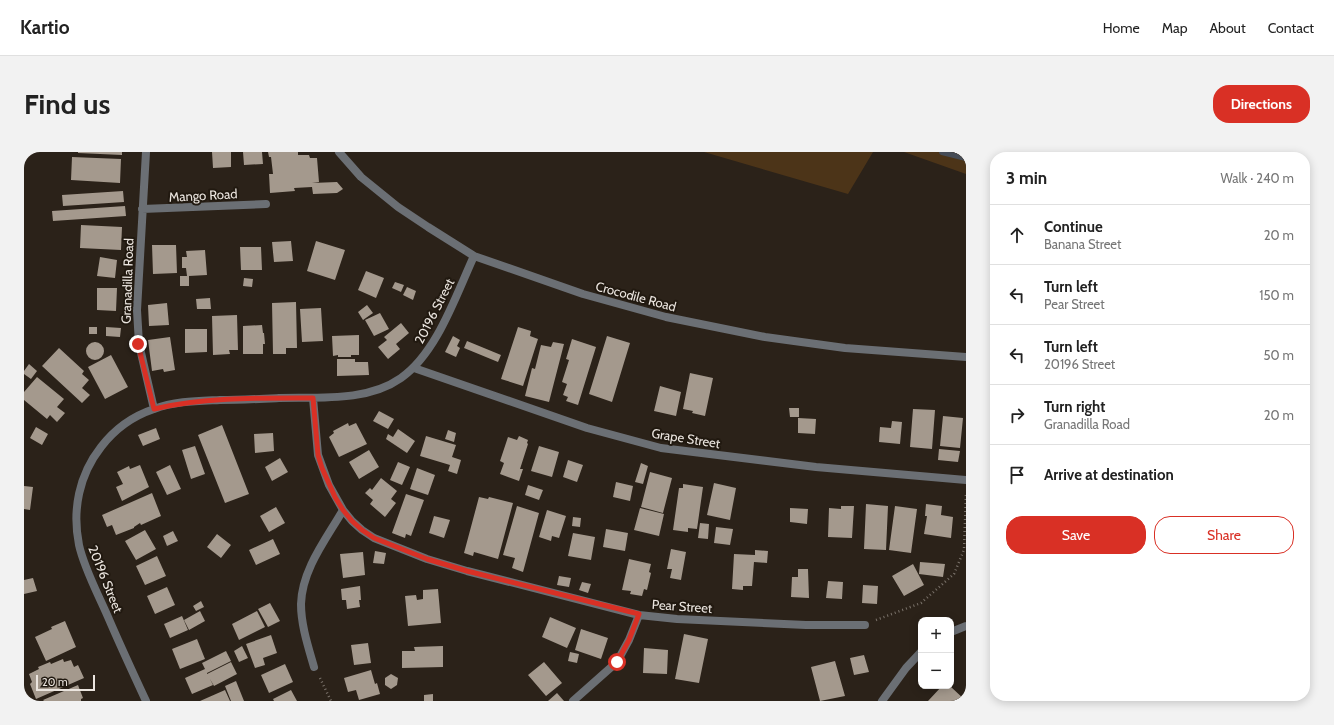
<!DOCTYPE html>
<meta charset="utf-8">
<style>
:root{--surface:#fff;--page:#f2f2f2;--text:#222;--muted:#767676;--line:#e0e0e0;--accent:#d93025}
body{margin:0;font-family:Cabin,sans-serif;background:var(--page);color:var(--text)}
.controls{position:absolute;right:12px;bottom:12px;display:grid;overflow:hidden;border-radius:8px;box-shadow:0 2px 10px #0003}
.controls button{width:36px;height:36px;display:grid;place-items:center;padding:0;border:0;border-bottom:1px solid var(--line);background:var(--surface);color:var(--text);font:20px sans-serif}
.scale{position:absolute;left:12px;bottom:10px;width:59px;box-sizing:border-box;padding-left:4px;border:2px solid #ebe5df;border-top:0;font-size:11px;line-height:14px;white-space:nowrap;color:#ebe5df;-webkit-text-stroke:3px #211910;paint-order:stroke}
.stop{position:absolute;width:12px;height:12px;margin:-9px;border:3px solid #d93025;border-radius:50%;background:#fff}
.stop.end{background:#d93025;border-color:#fff;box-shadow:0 1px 4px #0008}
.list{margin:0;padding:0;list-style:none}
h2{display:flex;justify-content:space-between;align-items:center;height:52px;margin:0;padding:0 16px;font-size:17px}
h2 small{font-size:13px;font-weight:400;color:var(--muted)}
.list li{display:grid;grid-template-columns:26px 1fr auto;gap:12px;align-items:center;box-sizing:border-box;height:60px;padding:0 16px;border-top:1px solid var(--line)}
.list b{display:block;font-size:15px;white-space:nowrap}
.list p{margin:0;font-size:13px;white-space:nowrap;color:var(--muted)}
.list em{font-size:13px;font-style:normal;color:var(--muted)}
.actions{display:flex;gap:8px;padding:12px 16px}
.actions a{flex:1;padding:9px 0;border:1px solid var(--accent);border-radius:16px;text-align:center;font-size:14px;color:var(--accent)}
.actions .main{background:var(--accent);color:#fff}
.icon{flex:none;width:22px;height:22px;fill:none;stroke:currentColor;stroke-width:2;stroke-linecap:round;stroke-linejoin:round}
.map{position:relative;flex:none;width:942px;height:549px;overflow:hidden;border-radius:16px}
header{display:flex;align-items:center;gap:24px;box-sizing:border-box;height:56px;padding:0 20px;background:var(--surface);border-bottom:1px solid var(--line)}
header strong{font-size:19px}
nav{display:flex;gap:22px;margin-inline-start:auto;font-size:14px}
.intro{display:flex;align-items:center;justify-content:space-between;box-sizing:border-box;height:96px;padding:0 24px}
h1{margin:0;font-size:28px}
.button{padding:10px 18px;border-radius:16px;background:var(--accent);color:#fff;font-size:14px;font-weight:700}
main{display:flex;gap:24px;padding:0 24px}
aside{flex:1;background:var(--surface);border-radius:16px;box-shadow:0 2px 10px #0003}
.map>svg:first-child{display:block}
.green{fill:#4c3418}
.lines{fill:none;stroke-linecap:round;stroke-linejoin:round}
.stream{stroke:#464c56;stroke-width:6}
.building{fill:#a4998d}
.path{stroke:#7b736b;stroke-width:2.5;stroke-dasharray:1 3;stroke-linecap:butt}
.street{stroke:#6b6f74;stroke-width:8}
.route{stroke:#d93025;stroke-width:5}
.labels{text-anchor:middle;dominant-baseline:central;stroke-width:4;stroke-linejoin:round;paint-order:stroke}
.street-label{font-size:13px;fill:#ebe5df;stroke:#211910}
</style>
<header>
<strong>Kartio</strong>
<nav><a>Home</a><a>Map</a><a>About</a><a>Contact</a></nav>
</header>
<div class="intro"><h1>Find us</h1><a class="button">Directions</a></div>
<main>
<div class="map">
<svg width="942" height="549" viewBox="0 0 942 549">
<rect width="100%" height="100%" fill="#2b2219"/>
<path class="green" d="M680 0H849L824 42Z
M880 0H942V22Z"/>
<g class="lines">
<path class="stream" d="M918 0 942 6"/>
</g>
<path class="building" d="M54 0H98V3L54 1Z
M188 0H207V15L189 16Z
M219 0H238L239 12 220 13Z
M244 0H274V3H285L286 6H293L295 30 288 31 313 30 319 37 313 41 289 42 288 35 270 36 271 39 246 41 245 22H249L247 5H245Z
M48 5 97 7 96 31 47 28Z
M99 39 100 50 39 54 38 43Z
M101 54 102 64 29 69 28 59Z
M57 73 98 75 97 98 56 96Z
M267 89 269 109 250 110 248 90Z
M292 89 321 98 311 128 283 119Z
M128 93H152L153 121 129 122Z
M216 95H237L238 118H217Z
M181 98 183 123 165 124V134H156V124H163L162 116H158V105H163L162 99Z
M76 105 93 108 91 126 73 124Z
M342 119 360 126 352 146 334 138Z
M220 126 229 127 228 135 219 134Z
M371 130 380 133 377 140 368 136Z
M383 135 392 139 389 148 379 143Z
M73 136H93L92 159 73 158Z
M186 146 187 157H173L172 147Z
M272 150 273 196H262V202H249L248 151Z
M143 151 145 173 125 174 124 153Z
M343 153 349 161 339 168 334 160Z
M297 156 299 189 278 190 276 157Z
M356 161 365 177 350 184 341 168Z
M213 163 214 198H205L206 202 189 203 188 164Z
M377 171 385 181 372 192 376 197 364 207 354 195 363 188 360 185Z
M238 173 239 181H240L241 192H239V202H219V174Z
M65 175H73V182H65Z
M82 175 97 176 96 185 82 184Z
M494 175 507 179 506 184 514 187 499 234 477 227Z
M161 177H183V200L161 201Z
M335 183V203H327V205H314V203L309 204 308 184Z
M429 184 436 188 433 194 436 196 432 205 421 200Z
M583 184 606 191 588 250 565 242Z
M146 185 151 218 140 220 139 217 128 219 124 188Z
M548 187 572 195 554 253 542 249 544 245 539 243 543 232 538 230 545 208 542 207Z
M443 189 477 203 474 210 440 196Z
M529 190 540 192 525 250 501 244 508 216 511 217 517 193 527 195Z
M62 199a9 9 0 1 1 18 0a9 9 0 1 1-18 0Z
M35 196 60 219 58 222 65 228 58 236 66 243 58 251 18 214Z
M87 203 104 235 81 247 64 215Z
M313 207H331V210H344L345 223 313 224Z
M5 212 13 219 7 227 0 222V219Z
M666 221 689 226 681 264 668 261 669 259 659 257Z
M13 225 40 247 33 255 41 261 33 270 26 263 23 267 0 248V240Z
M636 234 657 240 652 264 630 259Z
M765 256H775V265H766Z
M889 257 911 258 908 297 886 295Z
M355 259 370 267 364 277 349 269Z
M919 264 939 266 936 296 916 294Z
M774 266 792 267 791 282 774 281Z
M868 269 878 270 876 292 855 290 856 275 867 276Z
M324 271 325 274 332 271 343 292 315 305 305 285 310 281 309 279Z
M198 273 225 342 201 351 174 283Z
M12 275 24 282 18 293 6 286Z
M132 276 136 287 119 294 114 283Z
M374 277 391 289 383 301 362 287 364 282 369 285Z
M424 278 432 281 430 290 421 287Z
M249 281 250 299 231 301 230 282Z
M402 284 432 293 428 305 437 308 433 322 424 319 426 313 396 304Z
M495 284 504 288 503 291 504 292 496 317H499L495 329 476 322 480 311 476 309 484 285 493 288Z
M171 294 181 322 167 327 158 298Z
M515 294 535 300 528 325 507 319Z
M915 297 936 299 934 310 914 308Z
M345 298 355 315 335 327 325 310Z
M256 306 264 320 248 329 241 315Z
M544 308 559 313 553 330 539 325Z
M374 310 386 315 378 333 366 328Z
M617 311 624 314 619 332 611 330Z
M116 313 125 335 98 349 92 335 99 332 93 320 105 314 106 317Z
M146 313 157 337 143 343 132 320Z
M393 316 411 323 404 343 386 337Z
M626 320 648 326 639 361 617 355Z
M357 326 373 339 367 347 372 351 361 365 346 352 349 348 341 341 346 336 348 338Z
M592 330 609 334 606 349 589 345Z
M690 331 712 336 706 368 683 363Z
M659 332 679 335 673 377 664 376V380L649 378 655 336H659Z
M504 333 519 338 515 348 501 343Z
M0 334 9 335 6 358 0 357Z
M128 341 137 364 117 373 116 371 110 375V376L92 383 88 373 83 375 78 363Z
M382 342 400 348 387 384 382 382 381 386 368 381Z
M455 345 464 347 465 345 489 351 474 407 450 400 449 404 440 401Z
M842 352 864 354 862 398 840 397Z
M902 352 918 354 917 363 929 365 927 386 900 382 903 364H901Z
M493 354 515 361 499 420 488 416 491 406 479 403Z
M817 354H830L828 386 804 385 805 356 817 357Z
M871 354 893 357 887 401 865 398Z
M252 355 261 371 245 380 236 364Z
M616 356 640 362 635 384 610 378Z
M766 356 784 357 783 372 766 370Z
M523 358 542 364 535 386 528 384 527 389 515 385Z
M410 364 426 368 420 386 405 381Z
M549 365 557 366 556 375 548 374Z
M676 371 685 372 684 387 674 386Z
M692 375 709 377 706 393 690 391Z
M582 377 604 381 601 399 579 395Z
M121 378 132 397 112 408 101 389Z
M149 379 154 389 143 394 139 384Z
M549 381 571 385 567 408 544 404Z
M193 382 207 393 197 406 183 395Z
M249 387 256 402 232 413 225 398Z
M647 397 662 400 657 428 646 426 648 417H643Z
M731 398 744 399 743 411 730 410 728 434H719V438L708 437 710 402 731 403Z
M351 399 362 401 360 412 349 411Z
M339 400 341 423 319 426 316 402Z
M133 404 142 424 121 433 112 414Z
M605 407 627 412 625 420 627 421 623 438 620 437 618 444 606 442 607 439 598 438Z
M896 410 921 412 919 425 895 422Z
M889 412 900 433 880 444 868 424Z
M774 417H784L785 446 767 445 768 425H774Z
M535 424 547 426 545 435 533 433Z
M9 426 13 439 0 442V428Z
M804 429 819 430 818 447 802 446Z
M558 430 567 432 564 441 555 438Z
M839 433 854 434 853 452 838 451Z
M336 434 337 448H335L336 455 323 457 322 448H318L317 437Z
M143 435 151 453 131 462 123 444Z
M414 437 417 471 384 474 381 444 392 443 393 448 399 447V438Z
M177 449 180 455 172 459 169 454Z
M246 451 256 469 244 475 234 457Z
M176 459 181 469 165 478 160 468Z
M233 459 241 475 215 488 208 472Z
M158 464 164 478 146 486 140 472Z
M526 465 552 476 543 496 518 485Z
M41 469 52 495 22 509 11 485 28 477 27 475Z
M557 477 584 486 577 507 551 498Z
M660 482 684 487 675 531 651 527Z
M247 483 253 501 239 506 241 513 231 516 222 492Z
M173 487 181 507 156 517 148 497Z
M344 491 347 511 330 513 327 493Z
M218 494 224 506 215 510 210 499Z
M419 494V515L378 516V499H391L390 495Z
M620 496 644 498 643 522 619 521Z
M202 499 207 509 183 521V522L207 510 213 522 190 534 186 527 189 533 168 542 161 526 181 517 178 511Z
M546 500 555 502 553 511 544 509Z
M840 503 845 520 830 523 826 506Z
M39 507 40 510 47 508 50 515 54 513 60 526 12 547 6 532 8 530 5 522 15 517 14 515 26 510 27 512Z
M811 509 821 544 796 549 787 515Z
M520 510 538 531 522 544 504 523Z
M261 512 269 530 245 541 237 523Z
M347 518 351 532 353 531 356 542 335 548 332 538 324 540 320 526Z
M367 522 374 526 373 533 367 537 361 533V526Z
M212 529 220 549H207L201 534Z
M54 533 59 546 57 547V549H20L19 548Z
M918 534H926L942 549H904Z
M201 538 206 549H176Z
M267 538 273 549H250L249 547Z
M533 541 540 549H524Z
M409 542V549H400V543Z"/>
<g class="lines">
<path class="path" d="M852 468 897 451 930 422 940 398 942 341
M296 526 307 549"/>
<path class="street" d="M122 0 113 158 115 192 130 257
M315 0 337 25 374 55 404 75 450 104 559 142 642 165 741 185 821 196 942 205
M118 57 242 52
M390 216 563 276 637 296 792 315 942 328
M289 246 294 303 305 333 319 358 328 369 338 378 350 386 403 407 443 419 615 463 653 467 782 473H841
M927 480 942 474
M290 515C284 494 277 473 277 452 278 417 303 386 319 358
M122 549C109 521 96 493 84 465 74 442 60 416 55 393 48 358 55 323 77 295 90 278 109 264 130 257 151 249 174 249 196 248 216 248 235 247 255 246 295 245 343 250 377 226 413 201 432 143 450 104
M549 549 593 510 605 488 615 463
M858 549 882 516 897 500"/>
</g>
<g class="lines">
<path class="route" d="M114 192 130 257C179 245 238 246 289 246L294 303 298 316 311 345 319 358 328 369 338 378 350 386 403 407 443 419 615 462 605 488 593 510"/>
</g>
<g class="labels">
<g class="street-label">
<text transform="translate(179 43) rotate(-3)">Mango Road</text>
<text transform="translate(103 129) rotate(-88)">Granadilla Road</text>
<text transform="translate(612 144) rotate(15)">Crocodile Road</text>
<text transform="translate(410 159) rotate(-63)">20196 Street</text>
<text transform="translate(662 286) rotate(9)">Grape Street</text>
<text transform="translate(82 427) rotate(68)">20196 Street</text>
<text transform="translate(658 454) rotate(4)">Pear Street</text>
</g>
</g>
</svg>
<div class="controls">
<button>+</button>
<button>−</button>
</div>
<div class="scale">20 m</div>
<div class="stop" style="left:593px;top:510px"></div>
<div class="stop end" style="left:114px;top:192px"></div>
</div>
<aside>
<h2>3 min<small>Walk · 240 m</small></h2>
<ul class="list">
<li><svg class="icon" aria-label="ahead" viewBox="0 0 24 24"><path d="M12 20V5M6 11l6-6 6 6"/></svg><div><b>Continue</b><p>Banana Street</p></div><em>20 m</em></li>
<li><svg class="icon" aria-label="left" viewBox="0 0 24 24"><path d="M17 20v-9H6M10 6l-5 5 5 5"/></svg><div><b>Turn left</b><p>Pear Street</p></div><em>150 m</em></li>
<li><svg class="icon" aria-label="left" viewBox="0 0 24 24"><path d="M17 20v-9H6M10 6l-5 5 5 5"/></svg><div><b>Turn left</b><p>20196 Street</p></div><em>50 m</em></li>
<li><svg class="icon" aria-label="right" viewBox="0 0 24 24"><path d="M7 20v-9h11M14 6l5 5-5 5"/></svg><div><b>Turn right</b><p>Granadilla Road</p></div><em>20 m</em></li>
<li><svg class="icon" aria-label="arrive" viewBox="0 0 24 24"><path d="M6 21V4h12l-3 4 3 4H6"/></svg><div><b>Arrive at destination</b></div></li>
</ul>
<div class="actions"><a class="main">Save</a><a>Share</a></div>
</aside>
</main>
